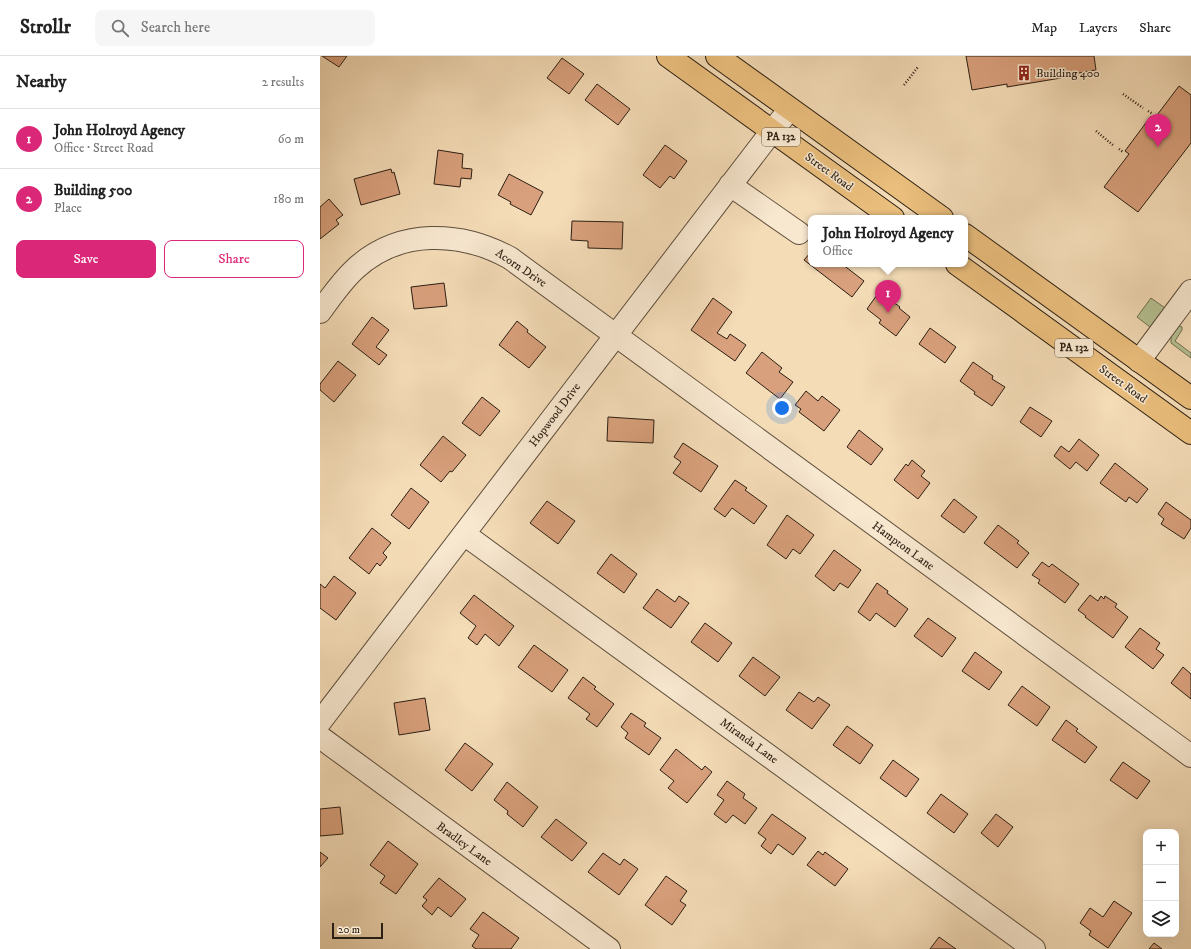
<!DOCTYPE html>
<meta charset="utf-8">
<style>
:root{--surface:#fff;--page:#f6f6f6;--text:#222;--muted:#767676;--line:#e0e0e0;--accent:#db2777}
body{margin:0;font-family:"IM FELL DW Pica",serif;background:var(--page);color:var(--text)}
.controls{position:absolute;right:12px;bottom:12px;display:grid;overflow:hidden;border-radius:8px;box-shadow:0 4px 16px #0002}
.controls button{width:36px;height:36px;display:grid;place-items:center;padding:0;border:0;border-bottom:1px solid var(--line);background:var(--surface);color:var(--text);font:20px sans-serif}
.scale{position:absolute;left:12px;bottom:10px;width:51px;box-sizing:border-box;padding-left:4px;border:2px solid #2c1f13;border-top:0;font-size:11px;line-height:14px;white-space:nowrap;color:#2c1f13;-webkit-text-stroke:3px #f8e8d0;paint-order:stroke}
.you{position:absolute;left:462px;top:352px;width:14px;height:14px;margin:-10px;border:3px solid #fff;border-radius:50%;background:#1a73e8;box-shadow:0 0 0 6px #1a73e833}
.badge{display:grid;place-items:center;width:26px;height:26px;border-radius:50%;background:var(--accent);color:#fff;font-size:13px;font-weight:700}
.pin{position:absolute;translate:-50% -33px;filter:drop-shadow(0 1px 2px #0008)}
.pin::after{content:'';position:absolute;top:21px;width:14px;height:12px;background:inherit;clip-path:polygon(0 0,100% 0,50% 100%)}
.popup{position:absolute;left:488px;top:159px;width:160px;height:52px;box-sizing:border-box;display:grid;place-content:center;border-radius:8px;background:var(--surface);filter:drop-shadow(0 1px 3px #0005);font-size:13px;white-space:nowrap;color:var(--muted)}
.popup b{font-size:15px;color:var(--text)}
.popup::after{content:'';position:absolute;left:50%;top:100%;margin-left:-8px;border:8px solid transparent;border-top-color:var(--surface)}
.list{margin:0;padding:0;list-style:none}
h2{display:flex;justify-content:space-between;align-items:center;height:52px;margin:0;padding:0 16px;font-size:17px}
h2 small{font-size:13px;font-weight:400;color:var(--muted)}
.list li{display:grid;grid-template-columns:26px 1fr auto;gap:12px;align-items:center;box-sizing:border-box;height:60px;padding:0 16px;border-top:1px solid var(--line)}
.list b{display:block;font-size:15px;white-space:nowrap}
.list p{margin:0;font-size:13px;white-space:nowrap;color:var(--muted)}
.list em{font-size:13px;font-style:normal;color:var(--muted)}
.actions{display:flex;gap:8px;padding:12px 16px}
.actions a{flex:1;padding:9px 0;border:1px solid var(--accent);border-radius:8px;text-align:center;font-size:14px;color:var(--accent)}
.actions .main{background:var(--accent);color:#fff}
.icon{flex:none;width:22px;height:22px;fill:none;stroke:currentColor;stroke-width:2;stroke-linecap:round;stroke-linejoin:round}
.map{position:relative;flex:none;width:871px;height:893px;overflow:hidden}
header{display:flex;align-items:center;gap:24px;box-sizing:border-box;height:56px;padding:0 20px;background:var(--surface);border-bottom:1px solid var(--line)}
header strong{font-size:19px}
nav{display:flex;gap:22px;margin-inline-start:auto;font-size:14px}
.search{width:280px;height:36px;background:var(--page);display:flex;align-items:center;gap:10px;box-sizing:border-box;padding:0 14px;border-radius:8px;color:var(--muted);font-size:15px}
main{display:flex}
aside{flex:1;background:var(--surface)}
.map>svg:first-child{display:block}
.green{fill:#b6c293;stroke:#717053}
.building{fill:#d8a07c;stroke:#2c1f13}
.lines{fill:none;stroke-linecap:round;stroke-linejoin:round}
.minor-casing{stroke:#5e4e3c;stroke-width:24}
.major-casing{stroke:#2c1f13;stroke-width:24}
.path{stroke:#2c1f13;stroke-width:2.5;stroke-dasharray:1 2;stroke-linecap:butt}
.minor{stroke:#f8e8d0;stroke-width:22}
.major{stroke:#eabe7c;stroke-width:22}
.labels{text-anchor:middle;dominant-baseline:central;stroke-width:3;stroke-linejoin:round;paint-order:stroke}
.shield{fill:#f8e8d0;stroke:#695b4c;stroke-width:1}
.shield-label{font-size:11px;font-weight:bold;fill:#2c1f13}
.poi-label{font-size:12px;fill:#2c1f13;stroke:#f8e8d0;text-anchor:start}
.street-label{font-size:12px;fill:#2c1f13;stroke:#f8e8d0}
</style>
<header>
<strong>Strollr</strong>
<div class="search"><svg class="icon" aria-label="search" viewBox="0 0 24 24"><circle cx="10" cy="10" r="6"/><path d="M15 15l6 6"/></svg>Search here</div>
<nav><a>Map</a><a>Layers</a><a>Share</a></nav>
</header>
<main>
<aside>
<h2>Nearby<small>2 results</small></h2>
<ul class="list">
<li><span class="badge">1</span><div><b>John Holroyd Agency</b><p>Office · Street Road</p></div><em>60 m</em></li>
<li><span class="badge">2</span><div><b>Building 500</b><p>Place</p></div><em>180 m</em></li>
</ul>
<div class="actions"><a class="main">Save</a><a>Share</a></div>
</aside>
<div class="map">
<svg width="871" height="893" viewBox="0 0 871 893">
<rect width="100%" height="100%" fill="#f4dcb7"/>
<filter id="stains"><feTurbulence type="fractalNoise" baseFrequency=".005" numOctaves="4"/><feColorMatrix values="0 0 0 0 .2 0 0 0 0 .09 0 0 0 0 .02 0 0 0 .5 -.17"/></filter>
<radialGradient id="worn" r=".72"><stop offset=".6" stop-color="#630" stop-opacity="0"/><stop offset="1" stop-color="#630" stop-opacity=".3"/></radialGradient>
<path class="green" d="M831 242 845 252 830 271 817 261Z
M857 269 862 271V274L855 285 871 297V302L851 287V280Z"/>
<path class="building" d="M2 0H27L19 11Z
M646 0H774L776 14 741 20V22L687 31V28L652 34Z
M242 2 264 18 249 38 227 22Z
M277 28 310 53 298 69 265 44Z
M859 30 871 39V87L818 156 784 131 809 98 805 95 831 60 834 63Z
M345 89 367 105 354 123 350 120 340 132 323 119Z
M118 94 143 98 142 112 152 113 151 123 141 122 140 131 114 128Z
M71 113 72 117 74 116 80 138 41 149 34 123Z
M189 118 223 136 211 159 190 148 191 146 178 139Z
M9 143 23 159 16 164 19 168 0 183V151Z
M252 165 303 166 302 193 268 192V185L251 184Z
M491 196V208H522L544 225 532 241 484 204Z
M124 227 127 250 94 253 91 231Z
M559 236 580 251 579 252 590 261 576 280 559 267 561 264 547 253Z
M393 242 412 256 397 277 407 283 410 278 426 289 415 305 371 274Z
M52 261 69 274 56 291 67 299 59 309 32 288Z
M197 265 208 274 207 276 226 291 209 312 179 289Z
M610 272 636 291 625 307 599 288Z
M442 296 462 312 459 316 473 326 460 343 426 317Z
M18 305 36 319 14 346 0 334V328Z
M653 306 673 320 672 323 685 331 672 350 654 338 655 336 640 325Z
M486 335 498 345 502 340 520 354 504 375 479 356 481 353 475 349Z
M162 341 180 355 160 380 142 367Z
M710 351 732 365 721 381 700 366Z
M288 361 334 364 333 387 287 385Z
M539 374 563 393 551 409 527 391Z
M123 380 146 399 132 416 130 415 121 426 100 409Z
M759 383 779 399 767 415 756 406 750 413 734 400 741 390 749 396Z
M363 387 398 410 381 436 353 417 361 406 354 401Z
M592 404 605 415 601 420 610 427 598 443 574 424 586 408 588 410Z
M795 407 828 433 817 447 809 441 806 446 780 427Z
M415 424 427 432 425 434 447 450 434 468 412 452 405 461 394 453Z
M91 432 109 446 89 473 71 459Z
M634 443 657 461 644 477 621 460Z
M227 445 255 465 238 488 210 467Z
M846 446 871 464V472L864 483 841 468 844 463 838 458Z
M467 459 494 479 480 498 473 493 466 503 447 489Z
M678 469 699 485 697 487 709 497 697 512 664 487Z
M52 472 71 487 63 497 67 501 60 510 57 507 49 518 29 502Z
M514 494 541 514 528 532 520 527 514 535 495 520Z
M291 498 317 518 304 537 277 517Z
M722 506 729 511 732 508 759 528 745 547 718 527 720 524 712 519Z
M14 520 36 537 16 564 0 552V528L5 532Z
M557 527 568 535 567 537 588 553 575 571 556 557 550 565 538 556Z
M337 533 355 546 359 540 369 547 351 572 323 552Z
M154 539 194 570 179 590 165 578 157 589 148 582 156 570 140 557Z
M770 539 778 545 781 540 784 543 785 540 797 548 795 551 808 561 793 582 765 561 766 560 758 554Z
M608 562 636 582 622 601 594 580Z
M385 567 412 587 398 606 371 586Z
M820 572 840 587 836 593 844 599 833 613 805 591Z
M214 589 248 614 232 636 198 611Z
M655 596 682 616 669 634 642 615Z
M433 601 460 621 445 640 419 620Z
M863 611 871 618V643L851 627Z
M263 621 276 631 274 633 294 648 277 671 266 663 270 658 248 642Z
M702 630 730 651 717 670 688 649Z
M479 636 494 646 498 641 510 649 492 673 466 654Z
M105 642 110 674 79 679 74 647Z
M311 657 326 667 324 670 341 682 329 699 305 682 308 677 301 671Z
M746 664 758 673 756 675 777 691 765 707 732 684Z
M527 670 553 689 540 708 513 689Z
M145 687 173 708 152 735 125 714Z
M356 693 382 714 385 710 392 716 367 747 348 732 354 725 340 714Z
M573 704 599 723 586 741 560 722Z
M803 706 830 725 817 743 790 724Z
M407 725 425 738 423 742 437 752 425 768 413 759 406 767 394 758 404 744 397 739Z
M187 726 218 751 203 771 187 758 188 755 174 744Z
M621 738 648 758 634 777 607 757Z
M20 751 23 778 0 780V753Z
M452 758 486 782 473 799 458 788 451 798 441 790 446 783 438 777Z
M676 758 693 771 678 791 661 777Z
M236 763 267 787 252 805 221 781Z
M68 785 98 808 76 838 60 827 65 820 50 809Z
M498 795 503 799 505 796 528 813 515 830 487 809Z
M0 796 8 802 0 811Z
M283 797 300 809 304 803 318 813 299 839 268 816Z
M346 820 367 835 360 845 366 849 352 869 325 849Z
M119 822 146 843 131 861 118 851 112 859 102 850 107 844 103 841Z
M794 845 812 857 788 892 769 879 771 875 760 867 770 852 783 861Z
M163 856 199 882 191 893H156L152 890 159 879 150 873Z
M619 881 636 893H610Z
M834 887 842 893H829Z"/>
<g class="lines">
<g class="minor-casing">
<path id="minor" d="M410 129 479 177
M0 256C11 241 21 226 35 213 79 172 141 175 190 202L871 700
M819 305 871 235
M144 478 714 893
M0 666 452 75 470 53
M0 681 289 893"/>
</g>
<g class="major-casing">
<path id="major" d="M348 0 573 162
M397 0 622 162
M645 179 871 342
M637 208 871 377"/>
</g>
<path class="path" d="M584 29 598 11
M803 38 823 52
M828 55 833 58
M776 75 794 90
M799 93 803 96"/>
<use href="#minor" class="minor"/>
<use href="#major" class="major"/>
</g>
<defs>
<g id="building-bare" transform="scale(1.2)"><path d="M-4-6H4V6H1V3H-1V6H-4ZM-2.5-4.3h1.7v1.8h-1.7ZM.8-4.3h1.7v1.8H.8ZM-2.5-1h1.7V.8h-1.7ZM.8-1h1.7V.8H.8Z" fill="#8f2418" stroke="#f8e8d0" stroke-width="2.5" paint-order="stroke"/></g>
</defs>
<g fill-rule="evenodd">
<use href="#building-bare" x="704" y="17"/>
</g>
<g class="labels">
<g class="shield">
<rect x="442" y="72" width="38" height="18" rx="3"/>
<rect x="735" y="283" width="38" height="18" rx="3"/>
</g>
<g class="shield-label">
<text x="461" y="81">PA 132</text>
<text x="754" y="292">PA 132</text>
</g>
<g class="poi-label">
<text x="716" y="17">Building 400</text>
</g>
<g class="street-label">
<text transform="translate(509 116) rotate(36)">Street Road</text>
<text transform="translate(201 212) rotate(34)">Acorn Drive</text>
<text transform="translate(803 328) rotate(36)">Street Road</text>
<text transform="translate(235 359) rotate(-53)">Hopwood Drive</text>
<text transform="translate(583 490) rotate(36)">Hampton Lane</text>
<text transform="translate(429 685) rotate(36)">Miranda Lane</text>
<text transform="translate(144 788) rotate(36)">Bradley Lane</text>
</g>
</g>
<rect width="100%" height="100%" filter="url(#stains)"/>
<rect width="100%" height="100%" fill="url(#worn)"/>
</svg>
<div class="controls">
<button>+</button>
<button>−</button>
<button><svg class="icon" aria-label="layers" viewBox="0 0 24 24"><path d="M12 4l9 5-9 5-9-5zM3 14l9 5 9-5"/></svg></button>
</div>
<div class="scale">20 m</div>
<div class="you"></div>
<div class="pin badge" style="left:568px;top:257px">1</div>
<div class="popup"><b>John Holroyd Agency</b>Office</div>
<div class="pin badge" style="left:838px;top:91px">2</div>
</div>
</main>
